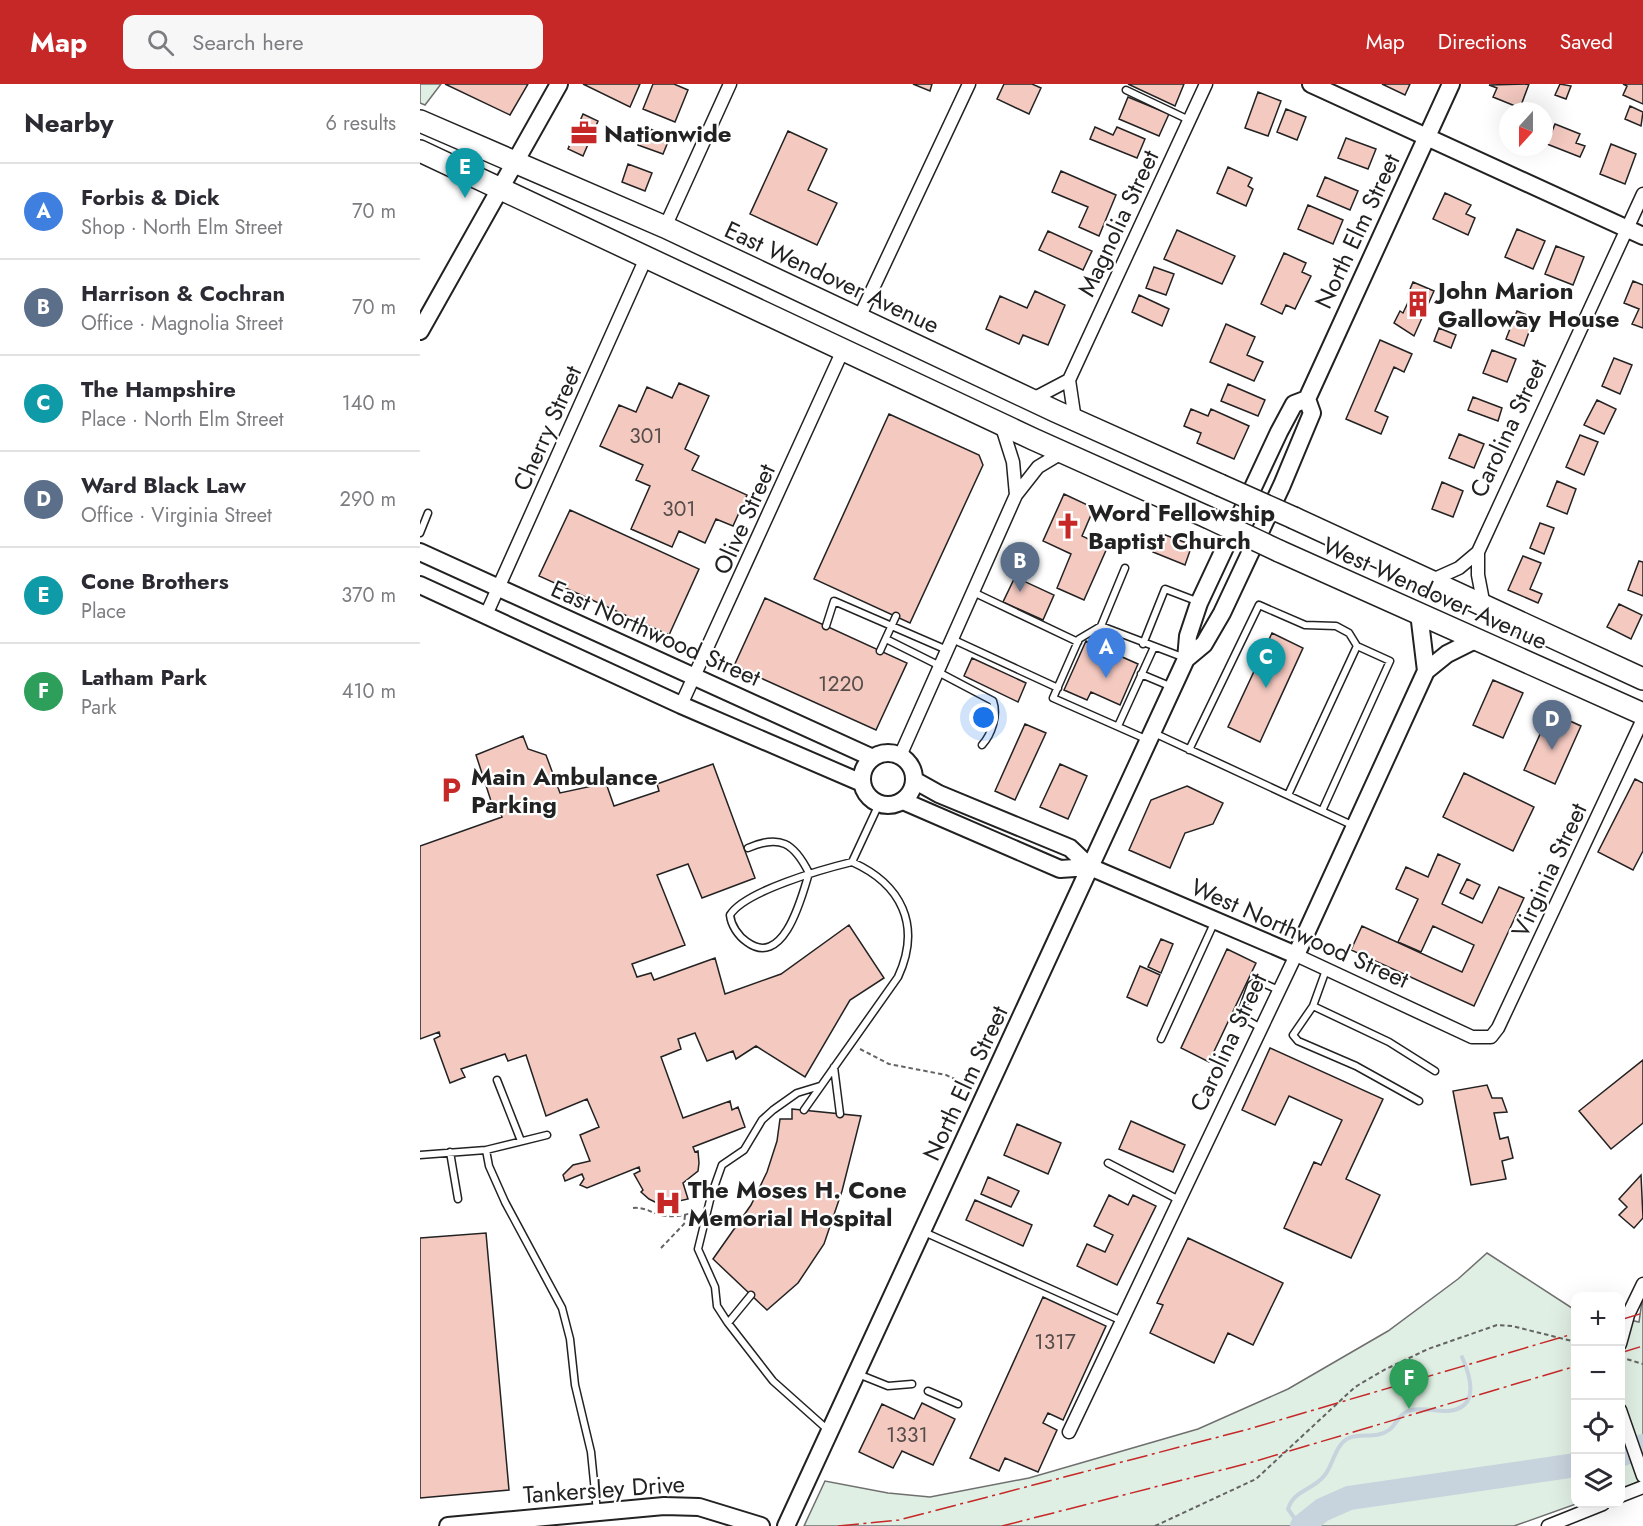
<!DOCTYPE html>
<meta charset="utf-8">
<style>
:root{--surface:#fff;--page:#f7f7f7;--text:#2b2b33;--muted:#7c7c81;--line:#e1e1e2;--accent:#c62828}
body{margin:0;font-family:Jost,sans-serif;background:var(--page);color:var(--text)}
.controls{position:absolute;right:18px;bottom:18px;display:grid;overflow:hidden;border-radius:12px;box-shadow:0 6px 24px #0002}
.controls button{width:54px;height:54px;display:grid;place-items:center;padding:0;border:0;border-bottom:2px solid var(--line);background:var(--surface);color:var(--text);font:30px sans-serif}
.compass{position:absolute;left:1079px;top:18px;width:54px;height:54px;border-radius:50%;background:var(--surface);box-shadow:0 6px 24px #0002;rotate:201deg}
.you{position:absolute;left:564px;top:634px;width:21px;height:21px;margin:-15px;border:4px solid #fff;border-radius:50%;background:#1a73e8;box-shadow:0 0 0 9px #1a73e833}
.badge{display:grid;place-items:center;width:39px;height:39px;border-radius:50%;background:var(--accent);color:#fff;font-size:20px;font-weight:700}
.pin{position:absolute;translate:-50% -50px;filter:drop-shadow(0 2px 3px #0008)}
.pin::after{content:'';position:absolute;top:32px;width:21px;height:18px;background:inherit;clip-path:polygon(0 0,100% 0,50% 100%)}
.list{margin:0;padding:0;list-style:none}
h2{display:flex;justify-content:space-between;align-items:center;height:78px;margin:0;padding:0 24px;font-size:26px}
h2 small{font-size:20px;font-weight:400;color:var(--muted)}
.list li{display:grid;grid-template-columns:39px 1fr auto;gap:18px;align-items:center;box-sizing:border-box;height:96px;padding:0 24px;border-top:2px solid var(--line)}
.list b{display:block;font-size:22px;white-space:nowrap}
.list p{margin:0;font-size:20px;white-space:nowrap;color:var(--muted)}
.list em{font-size:20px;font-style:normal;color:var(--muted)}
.icon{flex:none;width:33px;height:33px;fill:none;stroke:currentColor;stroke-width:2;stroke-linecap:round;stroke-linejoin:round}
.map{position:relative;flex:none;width:1223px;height:1442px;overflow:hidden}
header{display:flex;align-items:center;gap:36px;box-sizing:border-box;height:84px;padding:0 30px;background:var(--accent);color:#fff}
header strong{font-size:28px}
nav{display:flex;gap:33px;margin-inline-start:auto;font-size:21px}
.search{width:420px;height:54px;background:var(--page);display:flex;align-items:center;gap:15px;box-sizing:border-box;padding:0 21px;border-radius:12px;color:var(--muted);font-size:22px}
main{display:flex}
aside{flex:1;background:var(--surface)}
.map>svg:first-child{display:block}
.green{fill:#e0efe3;stroke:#6f6f6f;stroke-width:1.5}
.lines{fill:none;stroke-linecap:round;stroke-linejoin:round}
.stream{stroke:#c7d3dd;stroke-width:4}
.river{stroke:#c7d3dd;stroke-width:24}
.building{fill:#f3c9c0;stroke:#222;stroke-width:1.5}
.lane-casing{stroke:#222;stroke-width:9}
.street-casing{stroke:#222;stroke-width:15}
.secondary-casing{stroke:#222;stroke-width:20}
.highway-casing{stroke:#222;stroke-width:24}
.path{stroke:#646464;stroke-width:2;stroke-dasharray:4.5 3;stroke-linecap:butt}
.lane{stroke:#fff;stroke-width:6}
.street{stroke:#fff;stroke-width:12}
.secondary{stroke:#fff;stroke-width:16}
.highway{stroke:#fff;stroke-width:21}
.highway-bridge-casing{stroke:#222;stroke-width:24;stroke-linecap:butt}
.highway-bridge{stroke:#fff;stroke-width:21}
.power{stroke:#c62828;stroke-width:1.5;stroke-dasharray:21 4.5 3 4.5;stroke-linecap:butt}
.labels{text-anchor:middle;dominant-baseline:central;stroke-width:4.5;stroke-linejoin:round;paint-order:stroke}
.number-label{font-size:21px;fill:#564c4a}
.poi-label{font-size:24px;font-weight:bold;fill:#222;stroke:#fff;text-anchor:start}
.street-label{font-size:24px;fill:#222;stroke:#fff}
</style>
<header>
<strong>Map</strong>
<div class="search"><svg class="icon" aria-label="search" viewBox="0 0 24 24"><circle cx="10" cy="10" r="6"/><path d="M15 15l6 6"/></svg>Search here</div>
<nav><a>Map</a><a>Directions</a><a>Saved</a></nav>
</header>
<main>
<aside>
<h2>Nearby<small>6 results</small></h2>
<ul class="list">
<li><span class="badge" style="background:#3f7fe0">A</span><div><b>Forbis &amp; Dick</b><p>Shop · North Elm Street</p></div><em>70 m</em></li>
<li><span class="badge" style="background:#5c6f8a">B</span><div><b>Harrison &amp; Cochran</b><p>Office · Magnolia Street</p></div><em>70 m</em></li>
<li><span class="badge" style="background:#0f9aa8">C</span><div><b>The Hampshire</b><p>Place · North Elm Street</p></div><em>140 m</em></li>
<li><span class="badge" style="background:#5c6f8a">D</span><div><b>Ward Black Law</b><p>Office · Virginia Street</p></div><em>290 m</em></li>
<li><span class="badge" style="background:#0f9aa8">E</span><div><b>Cone Brothers</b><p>Place</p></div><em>370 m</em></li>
<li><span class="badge" style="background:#2e9e5b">F</span><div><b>Latham Park</b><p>Park</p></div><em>410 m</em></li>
</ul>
</aside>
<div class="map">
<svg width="1223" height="1442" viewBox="0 0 1223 1442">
<rect width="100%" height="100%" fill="#fff"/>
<path class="green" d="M0 0H21L5 21 0 19Z
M1067 1169 1155 1226 1156 1420 1094 1442H384L405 1397 468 1409 510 1413 609 1394 778 1345 868 1305 968 1247 1038 1195Z
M1223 1210V1402L1201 1404V1234L1219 1238Z"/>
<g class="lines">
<path class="stream" d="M880 1442 868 1425C874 1406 893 1406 904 1392 913 1382 915 1360 929 1354 941 1349 957 1355 969 1346 978 1339 979 1328 992 1326 1003 1323 1017 1328 1028 1327 1061 1324 1050 1291 1042 1273"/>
<path class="river" d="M1200 1371 1223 1362
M882 1442 902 1426 929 1414 1156 1381"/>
</g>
<path class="building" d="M25 0H108L90 31Z
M163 0H220L210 23Z
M233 0H254L268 6 255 38 223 25Z
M493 0H512L510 7Z
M584 0H612L621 4 609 30 577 15Z
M708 0H764L755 22Z
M962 0H990L985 11Z
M1109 0 1100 24 1073 13 1077 4 1069 1Z
M1140 0 1151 2 1146 15 1135 11Z
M1203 0H1223V20L1203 11 1207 2Z
M838 8 861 17 848 52 825 44Z
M708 13 749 30 739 52 699 35Z
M1210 22 1223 28 1221 42 1205 35Z
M866 25 886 33 877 56 857 48Z
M163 30 178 37 163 72 148 65Z
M1135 40 1160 50 1156 59 1165 62 1160 73 1127 60Z
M225 43 250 53 243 70 218 61Z
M675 43 693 51 697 43 725 55 717 74 670 55Z
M368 47 407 65 388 106 417 119 397 161 330 130Z
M926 54 956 65 948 85 918 74Z
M1191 60 1216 70 1205 100 1180 90Z
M208 80 232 89 225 107 202 98Z
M808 83 832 94 828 102 833 105 826 122 797 109Z
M641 87 696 111 679 152 659 143 668 123 632 108Z
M905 93 938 107 930 126 897 112Z
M1025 109 1051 121 1046 130 1055 134 1048 151 1013 135Z
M888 121 923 136 913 160 878 145Z
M1097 145 1125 157 1113 185 1085 173Z
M757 146 815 172 802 200 744 175Z
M628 147 672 167 663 186 619 166Z
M1136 162 1164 173 1153 201 1125 190Z
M864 169 886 179 882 188 891 192 875 225 866 221 862 230 841 220Z
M734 183 754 190 746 211 726 204Z
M1213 197 1223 201V244L1212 240 1219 225 1204 219Z
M993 198 1014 207 994 252 974 239 980 227 983 229 991 212 988 210Z
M615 207 645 221 628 261 603 251 599 260 566 245 580 212 607 224Z
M719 211 749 225 742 242 712 228Z
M1097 227 1114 234 1104 262 1086 255Z
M806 240 835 253 827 271 843 278 834 297 790 278Z
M1019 244 1036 251 1031 264 1014 257Z
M960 256 992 270 984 288 974 283 955 327 968 333 961 350 926 335Z
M1072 266 1096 275 1087 298 1063 289Z
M1194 274 1212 281 1200 310 1182 302Z
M259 299 289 312 265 365 279 372 272 386 327 411 313 442 296 435 285 459 259 447 252 463 211 445 230 402 216 396 223 381 180 362 199 321 216 328 227 303 252 314Z
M808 300 845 316 838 332 801 317Z
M1053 313 1082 324 1078 337 1048 326Z
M1177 316 1196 325 1184 350 1164 341Z
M771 325 788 332 791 325 829 342 814 375 777 359 781 349 764 342Z
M469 330 559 371 563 381 490 539 394 495Z
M1039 350 1064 360 1054 384 1029 374Z
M1160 351 1178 358 1164 391 1146 383Z
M1137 397 1156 405 1147 430 1127 422Z
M1022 398 1043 407 1033 433 1012 425Z
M644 410 674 424 662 452 687 464 664 516 637 504 651 470 623 457Z
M150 426 279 485 249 551 119 492Z
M1120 439 1134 444 1124 470 1110 464Z
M740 449 772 461 765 481 733 468Z
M1103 472 1121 479 1110 505 1122 510 1118 519 1088 506Z
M1219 477 1223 478V512L1208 506Z
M595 493 634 511 623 536 583 518Z
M345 514 487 579 456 646 314 582Z
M1199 520 1222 531 1211 555 1187 543Z
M852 549 883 564 840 658 808 643Z
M666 557 718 580 700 621 671 608 667 616 644 606Z
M552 574 606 599 598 618 544 592Z
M1073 596 1103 609 1083 654 1053 641Z
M1130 628 1161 642 1135 700 1104 686Z
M605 640 626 649 595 716 575 707Z
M103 652 108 665 126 671 140 709 186 699 194 722 239 707 237 700 293 680 335 794 282 814 268 780 237 791 265 861 212 880 217 893 231 889 234 896 295 874 305 910 361 890 429 841 464 894 430 916 385 993 336 962 316 975 313 967 287 977 275 949 258 955 261 965 241 973 263 1034 310 1017 312 1026 318 1023 325 1043 273 1063 275 1068 278 1067 279 1079 278 1087 263 1099 268 1115 241 1121 229 1115 221 1108 223 1106 214 1090 220 1087 219 1083 167 1104 160 1101 164 1095 162 1090 145 1097 143 1091 153 1081 170 1077 160 1051 179 1043 167 1015 126 1032 106 971 88 977 85 970 41 985 45 993 30 999 14 955 20 952 19 948 0 955V762L82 733 77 721 73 723 56 671Z
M640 680 667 692 648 735 620 723Z
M1044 689 1114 723 1093 767 1023 733Z
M1215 695 1223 699V767L1213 786 1178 768Z
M767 702 803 719 793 740 765 749 750 784 709 766 731 716Z
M1018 770 1040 780 1022 820 1062 839 1079 803 1104 814 1054 922 931 866 942 842 1042 888 1054 861 1013 842 1001 868 978 858 998 815 976 805 986 783 1008 793Z
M1047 795 1060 801 1053 815 1040 809Z
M741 855 753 860 741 889 728 883Z
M807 865 836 879 789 978 761 964Z
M720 882 740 891 727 922 707 913Z
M850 964 963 1015 926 1095 960 1111 931 1174 864 1144 894 1078 901 1081 922 1036 869 1012 855 1041 822 1026Z
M1223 976V1039L1191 1065 1159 1027Z
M1067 1001 1072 1014H1082L1087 1028 1074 1029 1080 1055 1088 1053 1093 1074 1082 1077 1086 1095 1051 1101 1033 1007Z
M372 1025 441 1032 422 1107 404 1160 378 1199 347 1226 293 1175 331 1121 347 1088 357 1057 360 1035H372Z
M711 1037 765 1061 753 1088 699 1065Z
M597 1040 641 1059 628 1090 584 1071Z
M1221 1091 1223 1134 1214 1144 1199 1131 1207 1123 1199 1115Z
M568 1093 599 1107 591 1123 561 1110Z
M689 1111 708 1121 713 1111 736 1122 697 1201 657 1182 667 1160 685 1168 693 1151 674 1142Z
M555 1116 612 1141 603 1162 546 1136Z
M66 1149 89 1406 0 1414V1154Z
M768 1154 863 1199 833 1261 808 1249 794 1279 730 1249 743 1221 737 1219Z
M623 1213 686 1242 643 1336 628 1329 623 1339 637 1346 618 1388 585 1374 579 1387 550 1374Z
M502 1319 535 1335 513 1381 482 1367 473 1384 439 1368 462 1320 494 1335Z"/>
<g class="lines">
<g class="lane-casing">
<path id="lane" d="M706 6 769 36
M0 449 8 429
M553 508 658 558
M406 542 414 517 527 566
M681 542 705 484
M466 555 520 582
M532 555 638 604
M723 560 745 505 779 518
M460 567 476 532
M518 588 573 617C578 631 572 650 562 661
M721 590 752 603
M698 642 734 563
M734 649 934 742
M728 656 633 614 659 555 681 542 765 574
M769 666 839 521 885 541 916 542 929 549 937 562
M868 711 937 562 970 577 902 727
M328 764C360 750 374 759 389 789 382 812 364 885 327 858 318 852 311 841 310 831 325 807 403 785 432 778 481 800 502 841 478 893L384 1026
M432 778 459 720
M906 886 893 922 873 951 878 957 936 982 999 1017
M893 922 969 958 1015 987
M841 944 820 932 831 901 838 897 859 906
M741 955 795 837
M414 983 420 1030
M77 996 101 1057
M400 1002 377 1009 353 1026 342 1036 324 1066 302 1081 291 1112 278 1165 295 1203 297 1222 308 1239 353 1297 408 1346
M66 1066 69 1082 85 1118 142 1224 150 1255 155 1301 171 1368 177 1428
M30 1068 38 1115
M0 1071 66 1066 127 1051
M688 1079 759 1116
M504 1148 702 1237
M308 1239 331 1211
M438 1290 468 1302 492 1300
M508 1307 538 1320"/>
</g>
<g class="street-casing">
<path id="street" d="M245 143 310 0
M439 234 549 0
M649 296 655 336
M611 316 649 296 786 0
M581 340 593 378 596 411
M1058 468V491L1064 522
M1010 497 1039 484 1058 468 1223 110
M66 531 226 174
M261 621 423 266
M480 672 596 411 618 383 643 368
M1200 1260 1208 1231 1223 1200
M1200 1326 1223 1392
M649 1348 876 871 1052 953H1071L1078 944 1223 635
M1200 1412 1223 1403
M1128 1442 1183 1420"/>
</g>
<g class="secondary-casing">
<path id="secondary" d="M891 0 1223 152
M0 247 139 0
M0 468 453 674
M0 501 261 621 442 699
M999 529 1006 587
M766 575 784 560 802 529 862 401 892 329 887 315
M442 695a26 26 0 1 1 52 0a26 26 0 1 1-52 0Z
M494 696 519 710 650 764 670 783 876 871 1006 587 1027 570 1057 555
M483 717 640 785 670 783
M28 1442 244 1422 279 1423 341 1442
M366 1442 766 575 768 552 779 519 859 348 874 320 887 315 1031 0"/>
</g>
<g class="highway-casing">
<path id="highway" d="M0 37 245 143 635 327 800 401
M0 67 613 355 787 433
M874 434 1223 595
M859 467 1223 630"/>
</g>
<path class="path" d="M440 965 469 980 526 991 553 1003
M213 1124C225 1123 230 1128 240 1131 254 1134 266 1131 278 1127
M241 1164 264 1140 265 1131
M1200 1273 1223 1280
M735 1442 836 1395 935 1303 964 1286 1008 1265 1077 1241 1092 1242 1156 1258"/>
<use href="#lane" class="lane"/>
<use href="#street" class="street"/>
<use href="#secondary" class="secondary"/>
<use href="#highway" class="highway"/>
<g class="highway-bridge-casing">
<path id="highway-bridge" d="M800 401 874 434
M787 433 859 467"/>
</g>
<use href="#highway-bridge" class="highway-bridge"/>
<path class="power" d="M1200 1236 1223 1229
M1200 1269 1223 1262
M418 1442 479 1436 829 1345 1156 1249
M582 1442 829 1379 1156 1282"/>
</g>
<defs>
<g id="office-bare" transform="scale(2.07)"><path d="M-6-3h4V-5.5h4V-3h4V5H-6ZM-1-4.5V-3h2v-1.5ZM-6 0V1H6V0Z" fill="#c62828" stroke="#fff" stroke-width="2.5" paint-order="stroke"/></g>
<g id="building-bare" transform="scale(2.07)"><path d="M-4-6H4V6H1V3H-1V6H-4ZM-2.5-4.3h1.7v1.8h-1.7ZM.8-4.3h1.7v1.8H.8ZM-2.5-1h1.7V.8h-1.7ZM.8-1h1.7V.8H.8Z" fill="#c62828" stroke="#fff" stroke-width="2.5" paint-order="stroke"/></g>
<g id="church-bare" transform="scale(2.07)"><path d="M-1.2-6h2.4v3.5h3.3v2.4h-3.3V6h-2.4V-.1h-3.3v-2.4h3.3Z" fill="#c62828" stroke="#fff" stroke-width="2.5" paint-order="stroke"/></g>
<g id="parking-bare" transform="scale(2.07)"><path d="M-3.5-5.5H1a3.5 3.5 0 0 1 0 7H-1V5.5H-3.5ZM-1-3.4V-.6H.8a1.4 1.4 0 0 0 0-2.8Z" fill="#c62828" stroke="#fff" stroke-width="2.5" paint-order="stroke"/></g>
<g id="hospital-bare" transform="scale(2.07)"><path d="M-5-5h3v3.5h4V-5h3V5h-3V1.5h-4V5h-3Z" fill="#c62828" stroke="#fff" stroke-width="2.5" paint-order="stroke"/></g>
</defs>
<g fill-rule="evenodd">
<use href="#office-bare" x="164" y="49"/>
<use href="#building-bare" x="998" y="220"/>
<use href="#church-bare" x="648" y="442"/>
<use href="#parking-bare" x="31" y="706"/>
<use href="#hospital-bare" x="248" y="1119"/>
</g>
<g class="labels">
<g class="number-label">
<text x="226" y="352">301</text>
<text x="259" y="425">301</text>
<text x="421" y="600">1220</text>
<text x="635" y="1258">1317</text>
<text x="487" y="1351">1331</text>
</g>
<g class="poi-label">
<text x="184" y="49">Nationwide</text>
<text x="1018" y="206">John Marion<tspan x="1018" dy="28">Galloway House</tspan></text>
<text x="668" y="428">Word Fellowship<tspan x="668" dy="28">Baptist Church</tspan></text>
<text x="51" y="692">Main Ambulance<tspan x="51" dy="28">Parking</tspan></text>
<text x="268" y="1105">The Moses H. Cone<tspan x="268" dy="28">Memorial Hospital</tspan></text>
</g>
<g class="street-label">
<text transform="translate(698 139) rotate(-65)">Magnolia Street</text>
<text transform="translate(937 147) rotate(-65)">North Elm Street</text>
<text transform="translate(412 193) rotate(25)">East Wendover Avenue</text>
<text transform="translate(127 344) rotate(-66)">Cherry Street</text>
<text transform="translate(1088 344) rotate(-65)">Carolina Street</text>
<text transform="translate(324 435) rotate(-66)">Olive Street</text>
<text transform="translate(1015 509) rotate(24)">West Wendover Avenue</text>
<text transform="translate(236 549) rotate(24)">East Northwood Street</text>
<text transform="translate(1129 786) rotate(-65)">Virginia Street</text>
<text transform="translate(880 849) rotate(24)">West Northwood Street</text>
<text transform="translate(808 958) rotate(-65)">Carolina Street</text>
<text transform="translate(545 999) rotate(-65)">North Elm Street</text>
<text transform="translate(184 1405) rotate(-4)">Tankersley Drive</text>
</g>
</g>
</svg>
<div class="controls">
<button>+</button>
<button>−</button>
<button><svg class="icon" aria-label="locate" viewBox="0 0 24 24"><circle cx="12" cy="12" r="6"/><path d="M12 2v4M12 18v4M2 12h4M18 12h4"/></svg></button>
<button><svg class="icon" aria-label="layers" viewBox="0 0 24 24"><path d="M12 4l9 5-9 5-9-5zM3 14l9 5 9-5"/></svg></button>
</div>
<svg class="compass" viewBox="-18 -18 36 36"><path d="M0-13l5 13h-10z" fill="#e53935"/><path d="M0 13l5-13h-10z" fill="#7c7c81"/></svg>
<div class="you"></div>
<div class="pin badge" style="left:686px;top:594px;background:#3f7fe0">A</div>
<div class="pin badge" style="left:600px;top:508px;background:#5c6f8a">B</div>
<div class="pin badge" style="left:846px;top:604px;background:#0f9aa8">C</div>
<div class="pin badge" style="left:1132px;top:666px;background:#5c6f8a">D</div>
<div class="pin badge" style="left:45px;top:114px;background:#0f9aa8">E</div>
<div class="pin badge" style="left:989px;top:1325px;background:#2e9e5b">F</div>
</div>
</main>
